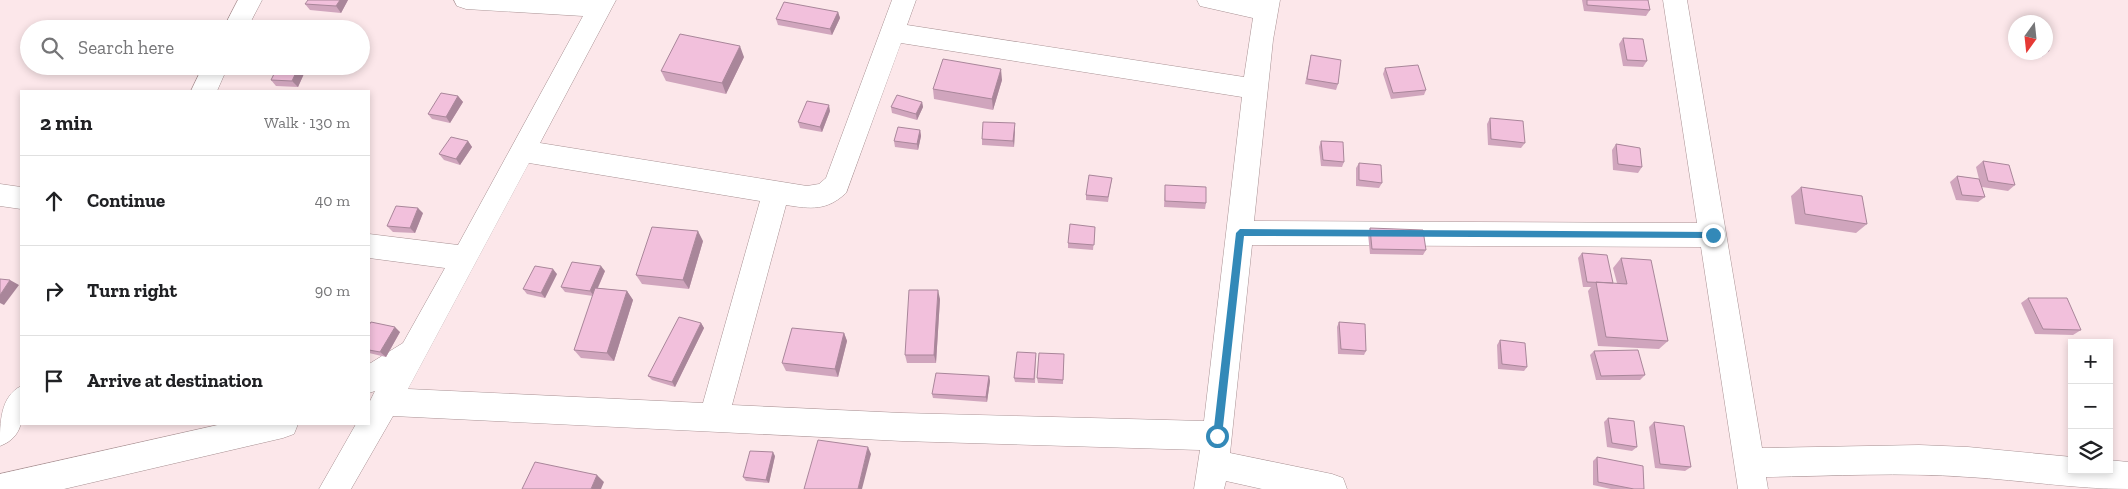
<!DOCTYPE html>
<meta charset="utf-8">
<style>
:root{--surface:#fff;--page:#f6f6f6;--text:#202124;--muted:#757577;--line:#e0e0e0}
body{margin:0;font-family:"Zilla Slab",serif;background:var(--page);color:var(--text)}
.controls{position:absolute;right:15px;bottom:15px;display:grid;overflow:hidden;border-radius:0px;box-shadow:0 2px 8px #0003}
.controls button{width:45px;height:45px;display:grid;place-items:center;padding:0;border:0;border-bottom:1px solid var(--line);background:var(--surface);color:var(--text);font:25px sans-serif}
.compass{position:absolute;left:2008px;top:15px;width:45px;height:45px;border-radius:50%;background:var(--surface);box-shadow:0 2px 8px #0003;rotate:195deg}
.stop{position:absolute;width:15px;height:15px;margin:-11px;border:4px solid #3389b8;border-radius:50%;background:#fff}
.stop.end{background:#3389b8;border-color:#fff;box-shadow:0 1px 5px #0008}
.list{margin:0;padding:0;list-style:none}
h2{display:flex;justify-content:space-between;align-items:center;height:65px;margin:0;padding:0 20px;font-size:21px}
h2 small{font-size:16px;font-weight:400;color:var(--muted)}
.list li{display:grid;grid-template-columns:32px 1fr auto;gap:15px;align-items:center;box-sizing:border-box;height:90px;padding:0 20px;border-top:1px solid var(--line)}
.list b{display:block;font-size:19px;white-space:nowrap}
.list em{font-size:16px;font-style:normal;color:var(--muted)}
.icon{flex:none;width:28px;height:28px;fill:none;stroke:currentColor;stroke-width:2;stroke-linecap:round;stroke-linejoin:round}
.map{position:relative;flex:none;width:2128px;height:489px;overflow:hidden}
.search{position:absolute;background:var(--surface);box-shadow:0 2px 8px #0003;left:20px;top:20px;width:350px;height:55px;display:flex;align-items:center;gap:12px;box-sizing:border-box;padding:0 18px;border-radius:28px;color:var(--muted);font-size:19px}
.panel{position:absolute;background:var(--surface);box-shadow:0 2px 8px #0003;left:20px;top:90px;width:350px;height:335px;border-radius:0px}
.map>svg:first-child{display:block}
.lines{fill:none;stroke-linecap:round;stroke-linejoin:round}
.minor-casing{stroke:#a89193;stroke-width:1}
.minor{fill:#fff;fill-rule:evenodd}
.wall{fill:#d0a5bd}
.shaded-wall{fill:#a9869a}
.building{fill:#f2c0dc;stroke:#a9869a}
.route{fill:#3389b8}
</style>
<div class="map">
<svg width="2128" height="489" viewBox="0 0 2128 489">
<rect width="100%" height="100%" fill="#fce7ea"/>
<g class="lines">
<g class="minor-casing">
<path id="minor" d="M238 0H262L247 29H223Z
M454 0H616L540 143 807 186 819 184 826 178 892 0H916L907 25 1244 77 1253 18 1200 6 1197 0H1280L1273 40 1254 221 1697 223 1663 0H1687L1762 448 1919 445 1968 447 2072 457V470H2109V460L2128 462V489C2075 489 2022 480 1968 477 1901 472 1834 476 1766 477L1768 489H1738L1701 247 1252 245 1230 453 1332 474 1343 478 1347 489H1262L1226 481 1224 489H1194L1200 450 902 441 393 416 351 489H319L356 424H369V403L375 391 369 393V364L403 343 445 268 369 258V234L458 245 583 16 466 9 457 6ZM901 43 1242 97 1204 421 902 413 732 405 786 205C811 209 827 211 846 193ZM529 163 760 201 703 403 408 389Z
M203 66H228L217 91H191Z
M0 184 21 187V209L0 206Z
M21 386C23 411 27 436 0 446 0 422 0 397 21 386Z
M222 424H298L294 434 283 438 64 489H0V474Z"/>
</g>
<use href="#minor" class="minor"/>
</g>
<path class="wall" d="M348 0 341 13 310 10 305 4Z
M1582 0H1648L1650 10 1646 16 1584 11Z
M838 12 840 18 832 35 778 25 776 19Z
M1623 38 1647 61 1643 67 1623 66 1619 44Z
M2046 41 2049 51 2042 57 2021 55V52H2046Z
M1311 55 1338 84 1336 90 1305 84Z
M744 57 726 94 666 81 661 71Z
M307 67 298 87 276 86 271 80Z
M1385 68 1426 90 1424 95 1391 99 1383 74Z
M1002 80 993 110 934 99 933 89Z
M458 96 463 102 450 123 432 119 428 114Z
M922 102 923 107 917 120 892 113 891 107Z
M830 111 822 132 800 128 798 122Z
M1490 118 1525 143 1521 148 1488 145 1487 124Z
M1015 123V129L1014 147 982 145V139Z
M920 130 921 136 918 150 895 147 894 141Z
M468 141 472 147 460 165 444 160 439 154Z
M1321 141 1344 162 1342 167 1321 166 1319 147Z
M1616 144 1642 167 1638 173 1613 170 1612 150Z
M1983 161 2015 185 2008 191 1982 187 1985 197 1978 202 1956 200 1950 182 1957 176 1979 179 1976 167Z
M1359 163 1382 183 1379 188 1356 186V168Z
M1112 178 1108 202 1086 200V195Z
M1165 185 1206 203 1205 209 1164 207Z
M1801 187 1867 224 1856 233 1795 224 1791 196Z
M423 213 415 233 393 232 387 226Z
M1095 227 1093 250 1068 248V243Z
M1370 228 1426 250 1423 255 1370 254 1368 234Z
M703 241 689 289 642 284 636 275Z
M1582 253 1613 283H1617L1613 268 1621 258 1668 341 1659 349 1598 346 1588 291 1591 287H1583L1578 258Z
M605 271 598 288 627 291 633 300 614 361 581 358 574 350 593 296 565 292 561 287Z
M557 274 545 298 527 294 523 289Z
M2028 298 2081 330 2073 335 2035 334 2021 303Z
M940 299 936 363H907L905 355Z
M1339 322 1366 351 1364 355 1338 354 1337 327Z
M701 323 704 328 675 387 652 380 648 376Z
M369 325 400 332 386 357 369 353Z
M844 333 847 341 838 377 786 371 782 363Z
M1500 340 1527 367 1524 371 1498 369 1497 345Z
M1594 351 1645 375 1640 380H1596L1590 355Z
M1036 353 1035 383 1015 382 1014 378Z
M1064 354 1063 384 1038 383 1037 378Z
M989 376 990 381 987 402 933 398 932 394Z
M1608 418 1637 447 1632 451 1607 447 1604 422Z
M1654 422 1691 467 1685 471 1655 468 1649 427Z
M775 456 769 483 746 481 743 477Z
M1597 457 1644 489H1611L1593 485V461Z"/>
<path class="shaded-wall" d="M340 0H348L341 13 336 6Z
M838 12 840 18 832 35 830 29Z
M740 46 744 57 726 94 722 83Z
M299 66 307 67 298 87 292 81Z
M1001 69 1002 80 993 110 992 99Z
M458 96 463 102 450 123 446 117Z
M922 102 923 107 917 120 916 114Z
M829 105 830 111 822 132 820 127Z
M1015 123V129L1014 147 1013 141Z
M920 130 921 136 918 150 917 144Z
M468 141 472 147 460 165 456 159Z
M418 208 423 213 415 233 410 228Z
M698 231 703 241 689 289 683 280Z
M601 266 605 271 594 296 590 291Z
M553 269 557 274 545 298 541 293Z
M10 280 19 285 4 305 0 303V295Z
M938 290 940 299 936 363 934 355Z
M627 291 633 300 614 361 607 353Z
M701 323 704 328 675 387 672 382Z
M395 327 400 332 386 357 380 352Z
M844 333 847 341 838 377 835 369Z
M989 376 990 381 987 402 986 397Z
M868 447 871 454 862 489H858Z
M773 452 775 456 769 483 766 480Z
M597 475 604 482 601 489H591Z"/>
<path class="building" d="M308 0H340L336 6 305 4Z
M1587 0H1648L1650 10 1587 5Z
M784 2 838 12 830 29 776 19Z
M680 34 740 46 722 83 661 71Z
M1623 38 1643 39 1647 61 1627 60Z
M2046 41 2049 51H2046Z
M1311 55 1341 60 1338 84 1307 79Z
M943 59 1001 69 992 99 933 89Z
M1418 65 1426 90 1393 93 1385 68Z
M278 66H299L292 81 271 80Z
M441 93 458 96 446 117 428 114Z
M897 95 922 102 916 114 891 107Z
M807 101 829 105 820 127 798 122Z
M1490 118 1523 121 1525 143 1491 139Z
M983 122 1015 123 1013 141 982 139Z
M898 127 920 130 917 144 894 141Z
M451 137 468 141 456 159 439 154Z
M1321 141 1343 142 1344 162 1323 160Z
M1616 144 1640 148 1642 167 1618 164Z
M1983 161 2009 165 2015 185 1988 181Z
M1359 163 1381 165 1382 183 1359 180Z
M1089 175 1112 178 1108 197 1086 195Z
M1957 176 1979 179 1985 197 1962 195Z
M1165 185 1206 187V203L1165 201Z
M1801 187 1862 196 1867 224 1805 214Z
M396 206 418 208 410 228 387 226Z
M1070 224 1095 227 1094 245 1068 243Z
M652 227 698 231 683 280 636 275Z
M1370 228 1423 230 1426 250 1372 249Z
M1582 253 1607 255 1613 283 1587 282Z
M1621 258 1651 260 1668 341 1606 337 1596 282 1627 284Z
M572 262 601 266 590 291 561 287Z
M535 266 553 269 541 293 523 289Z
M0 279 10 280 0 295Z
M595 288 627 291 607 353 574 350Z
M909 290H938L934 355H905Z
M2028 298H2067L2081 330 2043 329Z
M679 317 701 323 672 382 648 376Z
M371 322 395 327 380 352 369 350V325Z
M1339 322 1365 324 1366 351 1341 349Z
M792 328 844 333 835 369 782 363Z
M1500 340 1525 343 1527 367 1502 364Z
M1638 350 1645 375 1601 376 1594 351Z
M1017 352 1036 353 1034 379 1014 378Z
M1039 353 1064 354 1063 380 1037 378Z
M936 373 989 376 986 397 932 394Z
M1608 418 1634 421 1637 447 1612 443Z
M1654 422 1684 426 1691 467 1660 464Z
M818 440 868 447 858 489H804Z
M750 451 773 452 766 480 743 477Z
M1597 457 1643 466 1644 489H1634L1598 482Z
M535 462 597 475 591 489H522Z"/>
<path class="route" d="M1240 229 1713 232 1717 235 1713 238 1244 236 1222 436 1217 441 1213 436 1236 233Z"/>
</svg>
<div class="controls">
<button>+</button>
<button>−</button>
<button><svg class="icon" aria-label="layers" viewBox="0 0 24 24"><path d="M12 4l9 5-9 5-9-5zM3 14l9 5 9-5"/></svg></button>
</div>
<svg class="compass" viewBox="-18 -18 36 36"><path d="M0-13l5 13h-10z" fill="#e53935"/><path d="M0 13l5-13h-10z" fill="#757577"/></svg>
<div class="stop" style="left:1217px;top:436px"></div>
<div class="stop end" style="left:1713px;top:235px"></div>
<div class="search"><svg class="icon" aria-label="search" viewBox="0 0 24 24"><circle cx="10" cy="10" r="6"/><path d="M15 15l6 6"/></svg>Search here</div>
<section class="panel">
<h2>2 min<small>Walk · 130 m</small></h2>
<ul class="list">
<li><svg class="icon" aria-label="ahead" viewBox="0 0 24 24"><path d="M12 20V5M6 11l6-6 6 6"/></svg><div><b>Continue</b></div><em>40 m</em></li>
<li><svg class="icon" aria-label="right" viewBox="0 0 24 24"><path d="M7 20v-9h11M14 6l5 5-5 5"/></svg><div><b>Turn right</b></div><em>90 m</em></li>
<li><svg class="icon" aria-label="arrive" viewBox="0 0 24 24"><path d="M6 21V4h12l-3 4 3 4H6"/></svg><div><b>Arrive at destination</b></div></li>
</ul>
</section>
</div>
